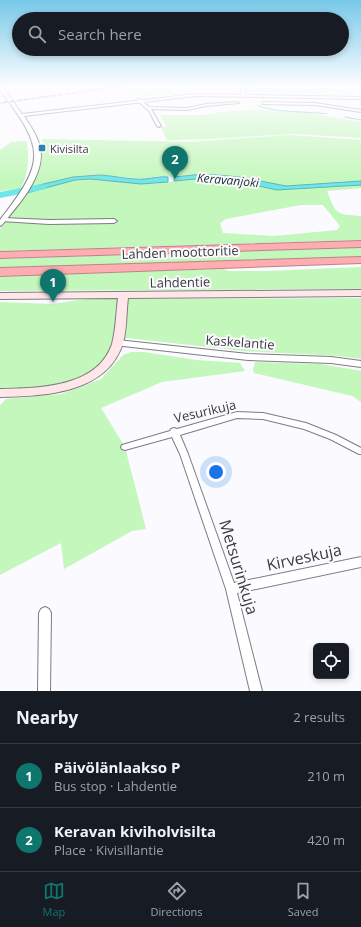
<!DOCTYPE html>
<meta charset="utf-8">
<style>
:root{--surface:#171b24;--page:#242831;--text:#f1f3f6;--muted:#9ea1a6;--line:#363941;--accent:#0f766e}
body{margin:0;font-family:"Open Sans",sans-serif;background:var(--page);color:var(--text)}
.controls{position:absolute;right:12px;bottom:12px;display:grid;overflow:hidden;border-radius:6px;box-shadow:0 2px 6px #0003}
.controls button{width:36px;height:36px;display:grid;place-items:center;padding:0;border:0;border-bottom:1px solid var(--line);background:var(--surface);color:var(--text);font:20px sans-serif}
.you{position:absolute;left:216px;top:472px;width:14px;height:14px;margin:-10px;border:3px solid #fff;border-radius:50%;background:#1a73e8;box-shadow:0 0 0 6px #1a73e833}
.badge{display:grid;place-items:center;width:26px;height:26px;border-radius:50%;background:var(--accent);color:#fff;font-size:13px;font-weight:700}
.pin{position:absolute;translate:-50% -33px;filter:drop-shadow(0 1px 2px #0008)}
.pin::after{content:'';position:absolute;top:21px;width:14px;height:12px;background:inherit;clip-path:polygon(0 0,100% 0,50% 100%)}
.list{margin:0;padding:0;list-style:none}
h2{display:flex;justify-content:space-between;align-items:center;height:52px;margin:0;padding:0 16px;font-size:17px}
h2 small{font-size:13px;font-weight:400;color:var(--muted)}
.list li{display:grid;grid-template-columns:26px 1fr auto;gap:12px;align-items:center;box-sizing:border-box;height:64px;padding:0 16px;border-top:1px solid var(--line)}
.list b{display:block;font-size:15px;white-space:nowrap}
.list p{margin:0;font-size:13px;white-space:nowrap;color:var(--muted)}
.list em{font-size:13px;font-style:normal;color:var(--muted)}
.icon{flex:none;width:22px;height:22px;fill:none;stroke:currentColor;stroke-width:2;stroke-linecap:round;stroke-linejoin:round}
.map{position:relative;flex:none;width:361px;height:691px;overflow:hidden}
.search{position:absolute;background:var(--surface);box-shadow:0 2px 6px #0003;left:12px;right:12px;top:12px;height:44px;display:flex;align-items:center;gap:10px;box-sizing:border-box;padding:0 14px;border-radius:22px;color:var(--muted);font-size:15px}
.sheet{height:180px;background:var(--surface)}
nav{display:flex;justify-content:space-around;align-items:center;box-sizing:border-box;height:56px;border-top:1px solid var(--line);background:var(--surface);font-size:11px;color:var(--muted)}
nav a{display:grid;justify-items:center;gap:2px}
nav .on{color:var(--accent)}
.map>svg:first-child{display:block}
.green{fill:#c4f7bc;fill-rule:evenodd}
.water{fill:#6de7e9;stroke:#5eb3b6}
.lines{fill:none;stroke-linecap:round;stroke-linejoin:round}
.stream{stroke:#5eb3b6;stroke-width:1}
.river{fill:#6de7e9;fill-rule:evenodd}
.minor-casing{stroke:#7f7c83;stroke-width:2}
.tertiary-casing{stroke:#7f7c83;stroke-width:2}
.secondary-casing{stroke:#7f7c83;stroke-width:2}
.motorway-casing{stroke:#ba8589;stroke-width:2}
.minor{fill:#fff;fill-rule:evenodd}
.tertiary{fill:#fff;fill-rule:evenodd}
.secondary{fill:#ffe6e8;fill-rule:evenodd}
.motorway{fill:#feadb1;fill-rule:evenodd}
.rail-casing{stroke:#737276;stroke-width:1.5}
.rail{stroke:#fbfafe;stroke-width:1;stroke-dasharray:3.5;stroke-linecap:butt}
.poi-dot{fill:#3182b3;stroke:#fbfafe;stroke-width:1.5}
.labels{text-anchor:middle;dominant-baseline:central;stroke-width:4;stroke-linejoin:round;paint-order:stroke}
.far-poi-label{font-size:11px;fill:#3c3b3e;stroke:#fbfafe;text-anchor:start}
.far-water-label{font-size:12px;font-style:italic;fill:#182d2e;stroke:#fbfafe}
.street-label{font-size:13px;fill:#3c3b3e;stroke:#fbfafe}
.near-street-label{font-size:16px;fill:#3c3b3e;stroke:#fbfafe}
</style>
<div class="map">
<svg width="361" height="691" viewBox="0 0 361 691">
<rect width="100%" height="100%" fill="#fbfafe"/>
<path class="green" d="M173 86 181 93 144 97 124 87Z
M252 86H343L349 94 251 92Z
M256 110 303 112 361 122V138L293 134 209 139 167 140 161 127H167L160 115H203L231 111Z
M289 135 361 140V181L286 186 204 174 174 177 157 176 147 179 100 175 73 177 31 187 39 169 42 153H45L42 139 191 142Z
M27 141C29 158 29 175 20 189L0 191V150L11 142Z
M90 179 152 184 196 179 235 181 277 190 361 185V188L327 191C336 215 336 214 361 216V240L0 251V229L27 193 75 180ZM301 205H323L340 226 337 230 274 236 223 233 220 223 226 219Z
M361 247V257L0 269V259Z
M361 267V289L0 291V276L223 269 229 271H266Z
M361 298V359L339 356 243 351 127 338 117 343 104 366 73 384 0 393V302L52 304 86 299Z
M131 352H144L196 360 240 363 245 371 162 382 101 408 125 447 146 529 132 531 64 569 61 543 0 575V405L6 399 61 394 101 379 123 355Z
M255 362 321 364 361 371V402L352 396 254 373 253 370Z"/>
<path class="water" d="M204 174 240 177 286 186 361 181V185L277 190 235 181 196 179 174 181V177Z
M100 175C116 176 131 180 146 179 154 178 160 176 168 177V182L141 184 90 179 75 180 27 193 31 187 73 177Z"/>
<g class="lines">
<path class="stream" d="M257 105C271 113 309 111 327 114
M345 117 361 120"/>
<path class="river" d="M42 184 47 187 46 189 0 198V192Z"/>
<g class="minor-casing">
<path id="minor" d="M243 86H246L245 95 243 96 241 95Z
M138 99H140L149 107 187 108 206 104 237 102 239 103 206 106 187 110 151 109 161 126 159 127 157 126 149 111 138 101Z
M263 102 315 103 361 110V112L315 105 262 104Z
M3 218 49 220 114 219 117 221 114 223 49 224 1 221V219Z
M237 412 263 413 306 423 336 435 361 448V454H359L330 439 304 429 263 419 237 418 180 435 188 454 234 583 361 557V567L237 593 262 691H250L226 589 180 454 172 437 125 450 122 449 121 447 122 445 170 431 171 429 174 428 177 429Z
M45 607 49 609 51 613 50 691H38L39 613 41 609Z"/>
</g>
<g class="tertiary-casing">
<path id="tertiary" d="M0 86H2L22 114 195 94 361 97V99L195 96 24 116C32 128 41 141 41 156 40 182 17 206 2 225L0 226V220C46 161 45 149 0 90Z
M117 340 248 354 331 357 361 361V367L331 363 248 360 114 345 113 343 114 341Z"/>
</g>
<g class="secondary-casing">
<path id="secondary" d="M361 290V296L128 298C126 313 127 329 123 343 107 394 44 396 0 397V389C39 388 97 388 112 344 116 329 116 313 118 298L0 299V293Z"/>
</g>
<g class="motorway-casing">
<path id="motorway" d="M361 241V247L0 258V252Z
M361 257V263L0 276V268Z"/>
</g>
<use href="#minor" class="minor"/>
<use href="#tertiary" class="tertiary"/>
<use href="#secondary" class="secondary"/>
<use href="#motorway" class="motorway"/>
<g class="rail-casing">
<path id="rail" d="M0 103 124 86"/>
</g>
<use href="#rail" class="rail"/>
</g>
<linearGradient id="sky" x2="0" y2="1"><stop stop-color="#77c8e8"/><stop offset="0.47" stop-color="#fdfdff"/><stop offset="1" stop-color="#fdfdff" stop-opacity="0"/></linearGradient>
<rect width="361" height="183" fill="url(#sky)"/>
<rect class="poi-dot" x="38" y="144" width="8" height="8" rx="2"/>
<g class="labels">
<g class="far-poi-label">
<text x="50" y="148">Kivisilta</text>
</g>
<g class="far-water-label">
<text transform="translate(228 180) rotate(5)">Keravanjoki</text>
</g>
<g class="street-label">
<text transform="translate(180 252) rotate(-2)">Lahden moottoritie</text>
<text transform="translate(180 282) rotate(-1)">Lahdentie</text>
<text transform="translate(240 342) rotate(4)">Kaskelantie</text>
<text transform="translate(205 411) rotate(-13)">Vesurikuja</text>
</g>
<g class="near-street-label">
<text transform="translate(304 557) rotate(-12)">Kirveskuja</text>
<text transform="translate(239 567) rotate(73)">Metsurinkuja</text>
</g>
</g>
</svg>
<div class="controls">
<button><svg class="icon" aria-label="locate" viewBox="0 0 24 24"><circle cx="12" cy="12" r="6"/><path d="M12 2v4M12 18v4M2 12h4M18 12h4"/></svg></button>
</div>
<div class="you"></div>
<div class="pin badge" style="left:53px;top:302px">1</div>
<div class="pin badge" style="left:175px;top:179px">2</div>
<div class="search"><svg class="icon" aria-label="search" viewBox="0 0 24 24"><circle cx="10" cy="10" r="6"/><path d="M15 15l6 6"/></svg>Search here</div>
</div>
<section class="sheet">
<h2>Nearby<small>2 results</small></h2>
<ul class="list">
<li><span class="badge">1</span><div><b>Päivölänlaakso P</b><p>Bus stop · Lahdentie</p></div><em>210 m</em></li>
<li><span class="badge">2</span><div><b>Keravan kiviholvisilta</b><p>Place · Kivisillantie</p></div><em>420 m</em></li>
</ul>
</section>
<nav>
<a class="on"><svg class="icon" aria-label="map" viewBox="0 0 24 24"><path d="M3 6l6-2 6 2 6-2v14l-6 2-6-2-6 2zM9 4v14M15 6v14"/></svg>Map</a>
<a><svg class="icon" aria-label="directions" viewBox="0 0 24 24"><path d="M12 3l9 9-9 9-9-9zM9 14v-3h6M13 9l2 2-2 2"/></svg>Directions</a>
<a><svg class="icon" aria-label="saved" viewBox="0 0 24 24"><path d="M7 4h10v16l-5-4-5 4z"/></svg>Saved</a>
</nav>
